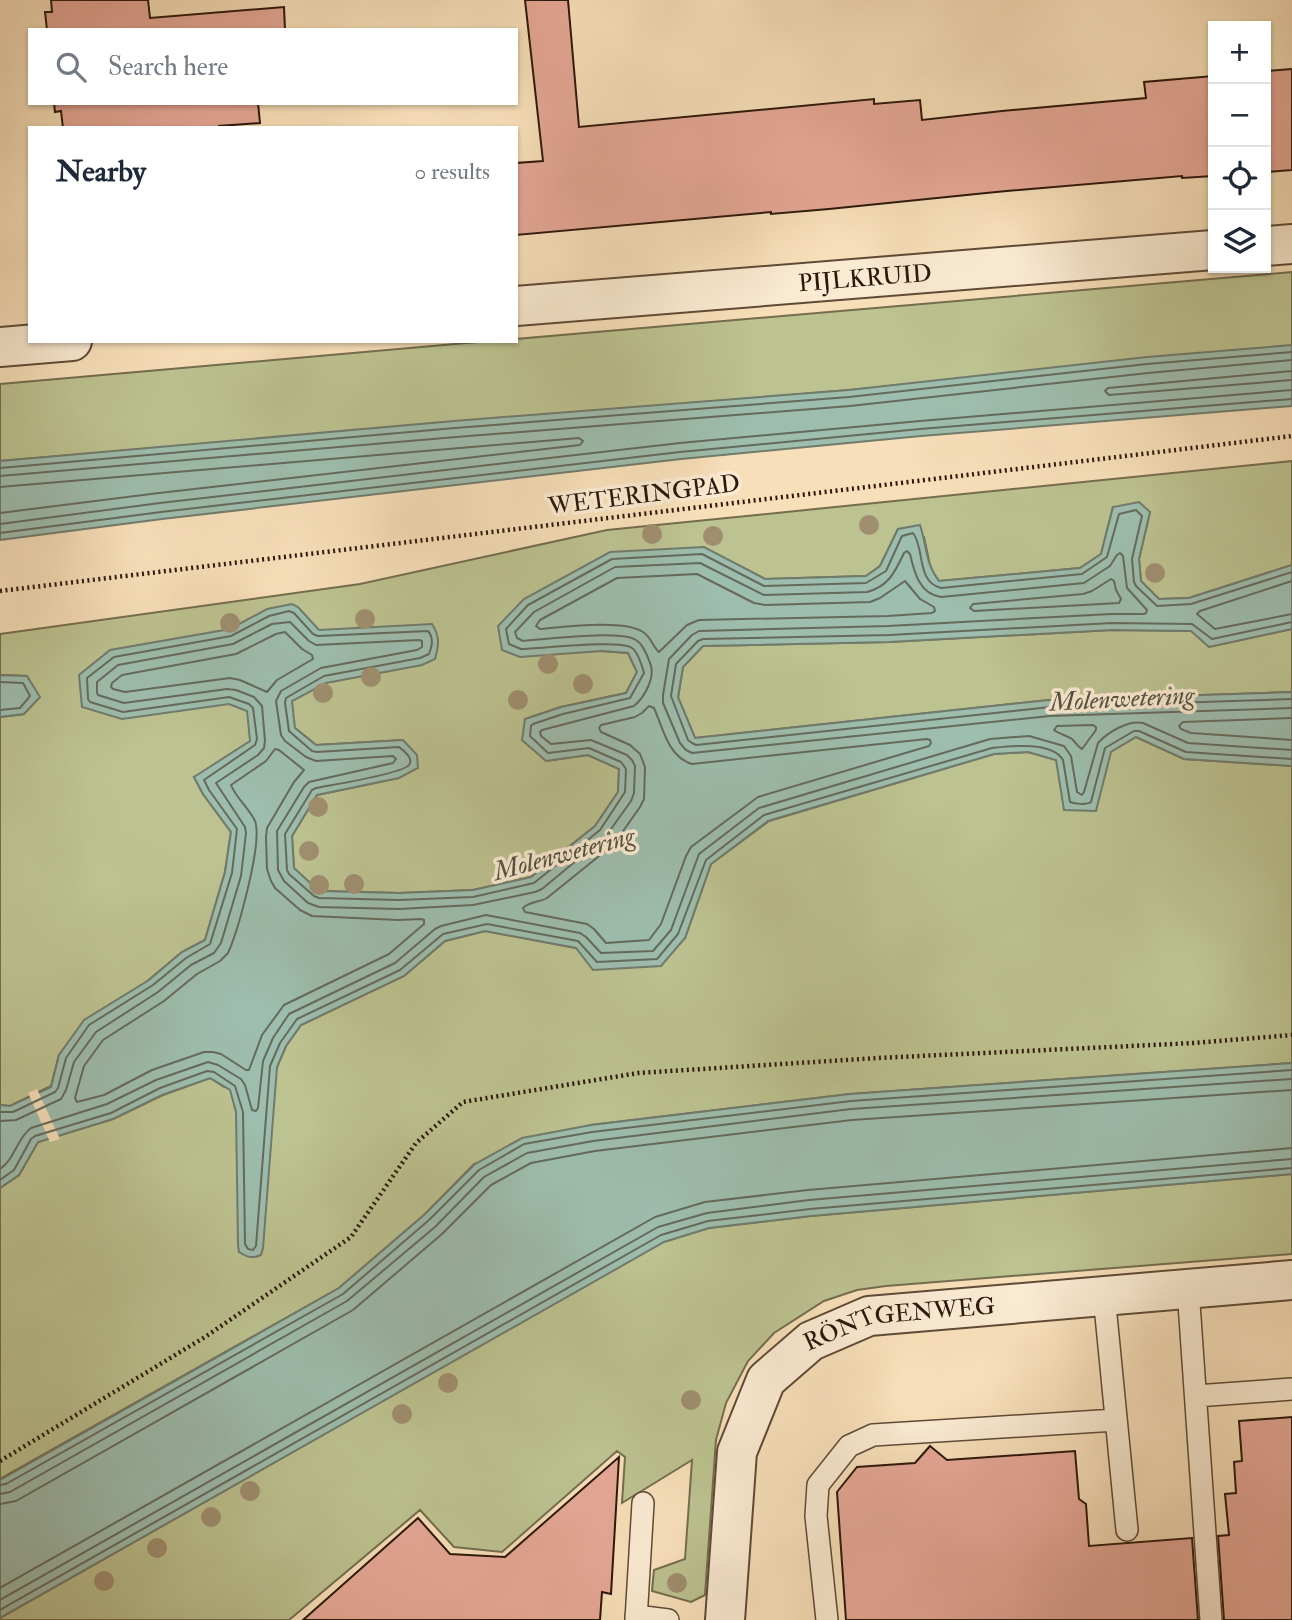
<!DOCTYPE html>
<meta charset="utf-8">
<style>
:root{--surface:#fff;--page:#f6f6f7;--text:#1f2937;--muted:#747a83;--line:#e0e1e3}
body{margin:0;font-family:"IM FELL Double Pica",serif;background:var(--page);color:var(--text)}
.controls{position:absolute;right:21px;top:21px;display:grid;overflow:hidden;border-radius:0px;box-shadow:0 2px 5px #0004}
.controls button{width:63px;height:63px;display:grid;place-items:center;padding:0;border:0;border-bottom:2px solid var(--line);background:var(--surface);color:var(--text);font:35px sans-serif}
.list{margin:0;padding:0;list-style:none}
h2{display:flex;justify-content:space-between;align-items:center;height:91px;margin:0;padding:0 28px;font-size:30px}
h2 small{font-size:23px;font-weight:400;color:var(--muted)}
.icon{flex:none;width:38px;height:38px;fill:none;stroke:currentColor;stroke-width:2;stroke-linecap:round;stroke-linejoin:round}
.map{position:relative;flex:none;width:1292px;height:1620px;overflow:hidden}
.search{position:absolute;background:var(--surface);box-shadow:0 2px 5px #0004;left:28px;top:28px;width:490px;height:77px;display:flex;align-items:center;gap:18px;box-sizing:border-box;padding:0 24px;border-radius:0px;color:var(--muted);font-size:26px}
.panel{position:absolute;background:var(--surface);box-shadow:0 2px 5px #0004;left:28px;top:126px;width:490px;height:217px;border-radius:0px}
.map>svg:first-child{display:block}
.green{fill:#bcc290;stroke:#746d4e;stroke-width:2}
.water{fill:#9dbdae;stroke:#707b6d;stroke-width:2}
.pier{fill:#f7dfb9}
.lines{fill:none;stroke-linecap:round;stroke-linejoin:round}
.shore{stroke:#646a5c;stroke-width:2}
.building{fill:#e5a796;stroke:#2c180b;stroke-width:2}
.lane-casing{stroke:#5f4a36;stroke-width:24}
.street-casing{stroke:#5f4a36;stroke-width:42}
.path{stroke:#2c180b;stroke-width:4.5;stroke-dasharray:2 3.5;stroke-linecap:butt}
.lane{stroke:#faead2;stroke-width:21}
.street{stroke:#faead2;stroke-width:38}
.tree{fill:#9f8e6f}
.labels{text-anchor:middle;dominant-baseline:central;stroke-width:7;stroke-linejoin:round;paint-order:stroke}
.street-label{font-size:24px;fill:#2c180b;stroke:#faead2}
.water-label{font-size:26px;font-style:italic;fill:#545244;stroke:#faead2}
</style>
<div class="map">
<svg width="1292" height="1620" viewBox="0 0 1292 1620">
<rect width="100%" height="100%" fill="#f7dfb9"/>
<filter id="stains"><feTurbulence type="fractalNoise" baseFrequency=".00286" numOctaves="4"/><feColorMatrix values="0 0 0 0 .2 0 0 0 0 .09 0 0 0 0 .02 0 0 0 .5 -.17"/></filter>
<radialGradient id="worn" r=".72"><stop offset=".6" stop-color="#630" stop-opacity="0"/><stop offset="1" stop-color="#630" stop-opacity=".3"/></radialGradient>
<path class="green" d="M1292 272V346L849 390 0 461V384L489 341H516V339Z
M1292 461V565L1189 598 1159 599 1141 581 1139 559 1150 512 1113 507 1101 554 1080 568 939 581 931 570 924 537 898 529 880 566 866 576 765 579 738 565 602 651 628 653 637 672 626 693 561 707 525 719 546 761 588 755 619 769 618 792 595 826 531 877 473 890 399 893 319 891 294 869 292 836 317 795 399 778 403 740 316 745 295 728 194 777 203 794 231 832 225 872 205 940 182 952 59 1055 51 1086 10 1106 0 1105V717L24 714 27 676 0 675V634L360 584 607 530Z
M1292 629V692L1049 700 695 738 678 698 683 667 703 646 889 642 1112 630 1192 631 1209 647Z
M1136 737 1184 759 1292 766V1063L850 1094 591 1125 474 1164 424 1215 339 1288 0 1479V1188L19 1175 38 1142 113 1119 163 1095 210 1078 224 1087 277 1067 286 1046 301 1025 404 976 445 941 485 931 576 948 685 938 711 864 769 821 994 754 1028 752 1056 760 1111 751Z
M1292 1174V1254L886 1286 857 1290 824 1301 774 1333 748 1361 726 1403 716 1440 705 1595 691 1602 652 1591 654 1570 685 1559 692 1460 622 1503 625 1457 617 1451 502 1552 454 1547 420 1510 289 1620H0V1618L663 1242 709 1228 811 1216Z"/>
<path class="water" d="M1292 345V406L921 436 681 459 162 519 0 540V461L454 421 849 390 1147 357Z
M1139 502 1150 512 1139 559 1141 581 1159 599 1189 598 1292 565V629L1209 647 1191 631 1112 630 889 642 703 646 683 667 678 697 695 738 1049 700 1292 692V766L1184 759 1136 737 1111 752 1096 811 1064 810 1056 760 1028 752 994 754 768 821 711 864 685 938 661 966 593 970 576 948 485 931 445 941 404 976 301 1025 286 1046 277 1067 263 1248 261 1255C252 1259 247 1257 239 1252L238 1245 236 1112 230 1090 210 1078 162 1095 113 1119 38 1142 19 1175 0 1188V1105L10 1106 51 1087 59 1055 84 1020 149 980 182 952 205 940 225 872 231 832 203 794 194 777 250 741 247 711 229 704 122 719 82 707 79 675 110 650 230 629 267 609 292 604 298 607 319 630 432 624C440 636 439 645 435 659L422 665 326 683 292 701 295 728 316 745 403 740 417 755 418 768 399 778 317 795 292 836 294 868 319 891 399 893 473 890 531 877 595 826 618 792 619 769 588 755 546 761 522 740 525 719 561 707 626 693 637 672 628 653 602 651 520 657 502 650 498 626 524 599 610 552 704 547 765 579 866 576 880 566 898 529 920 525C927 546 925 563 939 581L1080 568 1101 554 1113 507Z
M0 675 27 676 40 697 24 714 0 717Z
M1292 1063V1174L811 1216 709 1228 664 1242 0 1618V1480L339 1288 424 1215 475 1164 522 1138 591 1125 850 1094Z"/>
<path class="pier" d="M37 1089 60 1139 50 1142 28 1093Z"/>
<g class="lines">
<path class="shore" d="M1292 371 1108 388 1105 391 1109 395 1292 380
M0 468 455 428 849 397 1147 364 1292 352
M0 476 456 437 850 406 1148 373 1292 360
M0 487 579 438 583 441 580 445 159 493 0 513
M0 524 160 503 680 443 920 421 1292 390
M0 533 161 512 680 452 920 429 1292 399
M697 574 754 603 765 605 870 602 880 598 905 581 920 599 934 607 935 611 932 613 888 616 699 620 687 625 659 652C653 647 651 637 643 632 624 619 564 627 540 629L536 626 540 620 617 578Z
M1111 579 1114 581 1116 590 1121 599 1119 603 974 611 970 608 973 604 1083 594 1092 591Z
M1292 581 1200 611 1197 614 1215 629 1292 614
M1292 622 1212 639 1192 624 1112 623 889 635 703 639 698 641 676 664 671 696 688 740 692 743 696 745 1050 707 1292 699
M285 632 302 649 312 655 313 659 277 680 267 692 240 680 230 678 125 692 113 689 111 687 112 683 122 675 236 654 276 634Z
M0 682 23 683 30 696 20 708 0 710
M649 706 654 708C663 728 668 757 692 764L927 739 930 740 931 743 929 746 758 797 691 847 686 856 661 924 649 940 606 943 594 929 587 924 525 912 523 908C528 902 540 902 547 898L614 844 640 807 644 799 645 767 640 754 630 745 601 732 599 728 601 725 635 717 642 713Z
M1292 718 1183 722 1179 726 1181 729 1191 733 1292 740
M1093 725 1096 727V730L1082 749C1078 747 1076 743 1072 739 1066 735 1059 734 1054 730L1057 726Z
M275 749 279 750 304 770 294 782 267 828 266 837 267 869 271 881 275 888 300 910 312 916 398 920 421 919 424 920V924L389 954 284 1005 262 1035 249 1070H246L221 1054 213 1052H204L152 1070 104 1095 77 1102 75 1098 84 1066 103 1040 164 1001 197 974 220 961 228 953C238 931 263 842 255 821 249 808 236 798 231 785L266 761Z
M0 1112H13L55 1092 58 1088 66 1058 89 1025 153 985 186 958 210 944 232 873 237 829 209 790 204 780 255 745 257 739 253 708 249 704 229 697 123 712 90 702 88 699 87 678 114 657 231 636 269 616 289 611 294 613 313 634 318 636 428 631C434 638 432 646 429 654L420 658 324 676 286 698 285 703 289 731 312 751 317 752 399 747C404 751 414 758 409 765 402 774 331 785 316 788L312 790 285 834 287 870 289 874 314 896 319 898 399 900 473 897 534 883 600 830 625 792 626 769 621 762 589 748 548 753 530 736 531 726 533 724 563 714 630 698 644 673C642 666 638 652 632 648 620 639 540 649 521 649L509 644 506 629 528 605 612 559 702 554 764 586 866 583 886 571 902 536 913 533C925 548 916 582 941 588L1082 574 1107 557 1119 514 1136 510 1142 516 1132 559 1134 582 1136 586 1157 606 1191 604 1292 572
M0 1121 16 1120 61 1099 66 1090 74 1062 96 1032 158 992 191 965 214 953 221 943 241 876 246 833 245 827 216 783 258 755 264 748 265 741 262 706 254 697 236 690 227 689 124 703 98 695 97 693V682L118 665 233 644 272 624 290 622 309 641 316 645 419 640 422 641V647L417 650 321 668 281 691 276 701 281 735 285 741 306 757 316 761 393 756 396 759 393 763 309 782 304 787 277 831 278 870 284 881 308 903 319 907 399 909 473 905 535 892 542 889 606 836 631 801 634 793 635 766 632 760 627 755 591 740 551 744 541 736 540 732 542 730 634 706C645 697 656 676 650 663 647 655 643 644 636 640 620 630 545 639 523 641L517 638 515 632 534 612 615 567 700 563 764 595 867 592C889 586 895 572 904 553L907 551 910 554C914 571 919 594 941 597L1084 583 1110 566 1117 555 1120 553 1123 556 1127 588 1147 610 1146 613 1144 614H1111L888 626 699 631 692 635 669 659 663 695V703L680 743 686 750 692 753 1050 716 1292 708
M0 1169C15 1159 17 1138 31 1128L107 1104 156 1080 208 1062 218 1065 241 1079 245 1085 252 1110 256 1111 258 1108 263 1061 273 1038 289 1014 395 963 435 929 441 926 486 915 580 933 586 937 601 953 653 951 671 930 699 854 759 808 990 739 1029 736 1064 746 1071 756 1077 792 1082 795 1084 792 1098 743C1108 732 1128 720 1143 723L1188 743 1292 750
M0 1180 14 1170 31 1139 35 1136 111 1113 160 1088 207 1071 214 1072 235 1086 243 1112 245 1244 248 1249 253 1250 256 1246 270 1066 280 1043 297 1019 400 970 443 934 487 924 578 941 597 962 657 959 678 934 706 860 764 815 992 748C1011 746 1052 741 1063 760L1070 802C1075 804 1087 805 1091 802L1105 748 1134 731H1139L1186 752 1292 759
M0 1485 6 1484 343 1294 429 1220 479 1170 524 1144 592 1132 851 1101 1292 1070
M0 1494 10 1492 347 1301 435 1227 484 1177 527 1153 593 1141 851 1109 1292 1079
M0 1504 16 1501 353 1310 442 1234 491 1185 531 1163 595 1151 852 1120 1292 1090
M0 1588 655 1217 705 1202 808 1190 1292 1148
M0 1600 658 1227 707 1213 809 1200 1292 1159
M0 1610 661 1235 708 1221 810 1209 1292 1168"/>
</g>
<path class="building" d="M51 0H148L150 18 284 7 285 30H47L45 12H52Z
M525 0H568L579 127 874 99V104L920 100 922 120 1002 111 1146 98 1144 82 1213 76V176L1182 178V176L996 192 829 209 771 214V212L516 235V163L543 161Z
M1292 69V170L1266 172V71Z
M54 103H258L260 123 219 126V128H63L61 111 55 112Z
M1292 1417V1620H1224L1218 1536 1229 1535 1225 1494 1236 1493 1234 1462 1242 1461 1239 1421Z
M930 1446 947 1460 1075 1451 1079 1499 1086 1504 1089 1546 1192 1538 1198 1620H846L837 1492 857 1467 915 1463Z
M619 1457 611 1594 602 1592 600 1620H303L418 1518 450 1554 505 1557Z"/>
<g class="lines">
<g class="lane-casing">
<path id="lane" d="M1188 1289 1211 1620
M1104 1295 1127 1530
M1196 1396 1292 1389
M636 1616 668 1620
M636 1620 643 1503
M827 1620 816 1516 818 1485 849 1446 873 1435 1116 1420"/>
</g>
<g class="street-casing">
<g id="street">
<path d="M1266 246 1292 244"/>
<path id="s1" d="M516 306 1213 250"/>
<path d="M0 347 72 341"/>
<path id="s2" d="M725 1620 737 1452 766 1380 811 1341 869 1316 1292 1280"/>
</g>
</g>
<path class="path" d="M0 591 1292 436
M0 1461 205 1337 351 1237 416 1143 463 1102 638 1073 878 1058 1194 1043 1292 1035"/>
<use href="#lane" class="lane"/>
<use href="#street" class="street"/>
</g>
<g class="tree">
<circle cx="869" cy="525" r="10"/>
<circle cx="652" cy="534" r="10"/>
<circle cx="713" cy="536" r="10"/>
<circle cx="1155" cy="573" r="10"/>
<circle cx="365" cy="619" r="10"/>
<circle cx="230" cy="623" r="10"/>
<circle cx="548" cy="664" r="10"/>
<circle cx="371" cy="677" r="10"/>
<circle cx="583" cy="684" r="10"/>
<circle cx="323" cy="693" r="10"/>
<circle cx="518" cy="700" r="10"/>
<circle cx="318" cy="807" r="10"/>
<circle cx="309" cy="851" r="10"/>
<circle cx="354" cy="884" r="10"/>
<circle cx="319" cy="885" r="10"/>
<circle cx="448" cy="1383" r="10"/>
<circle cx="691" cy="1400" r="10"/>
<circle cx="402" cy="1414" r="10"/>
<circle cx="250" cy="1491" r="10"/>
<circle cx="211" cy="1517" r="10"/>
<circle cx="157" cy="1548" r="10"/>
<circle cx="104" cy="1581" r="10"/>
<circle cx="677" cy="1583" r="10"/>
</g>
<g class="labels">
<g class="street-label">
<text stroke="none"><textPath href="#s1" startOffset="350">PIJLKRUID</textPath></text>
<text transform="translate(644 495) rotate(-7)">WETERINGPAD</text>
<text stroke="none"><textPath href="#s2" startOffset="397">RÖNTGENWEG</textPath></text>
</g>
<g class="water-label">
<text transform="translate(1122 699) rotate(-3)">Molenwetering</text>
<text transform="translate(564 854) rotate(-15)">Molenwetering</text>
</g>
</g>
<rect width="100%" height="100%" filter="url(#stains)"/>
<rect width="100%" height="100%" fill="url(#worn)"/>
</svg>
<div class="controls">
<button>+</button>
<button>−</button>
<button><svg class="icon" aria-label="locate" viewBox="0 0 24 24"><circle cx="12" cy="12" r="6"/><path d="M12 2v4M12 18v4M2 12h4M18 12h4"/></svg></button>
<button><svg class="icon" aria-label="layers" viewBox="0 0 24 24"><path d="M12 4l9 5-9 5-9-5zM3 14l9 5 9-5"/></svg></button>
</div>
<div class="search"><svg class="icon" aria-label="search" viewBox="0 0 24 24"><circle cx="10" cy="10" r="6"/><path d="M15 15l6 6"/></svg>Search here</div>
<section class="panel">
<h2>Nearby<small>0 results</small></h2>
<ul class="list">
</ul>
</section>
</div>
